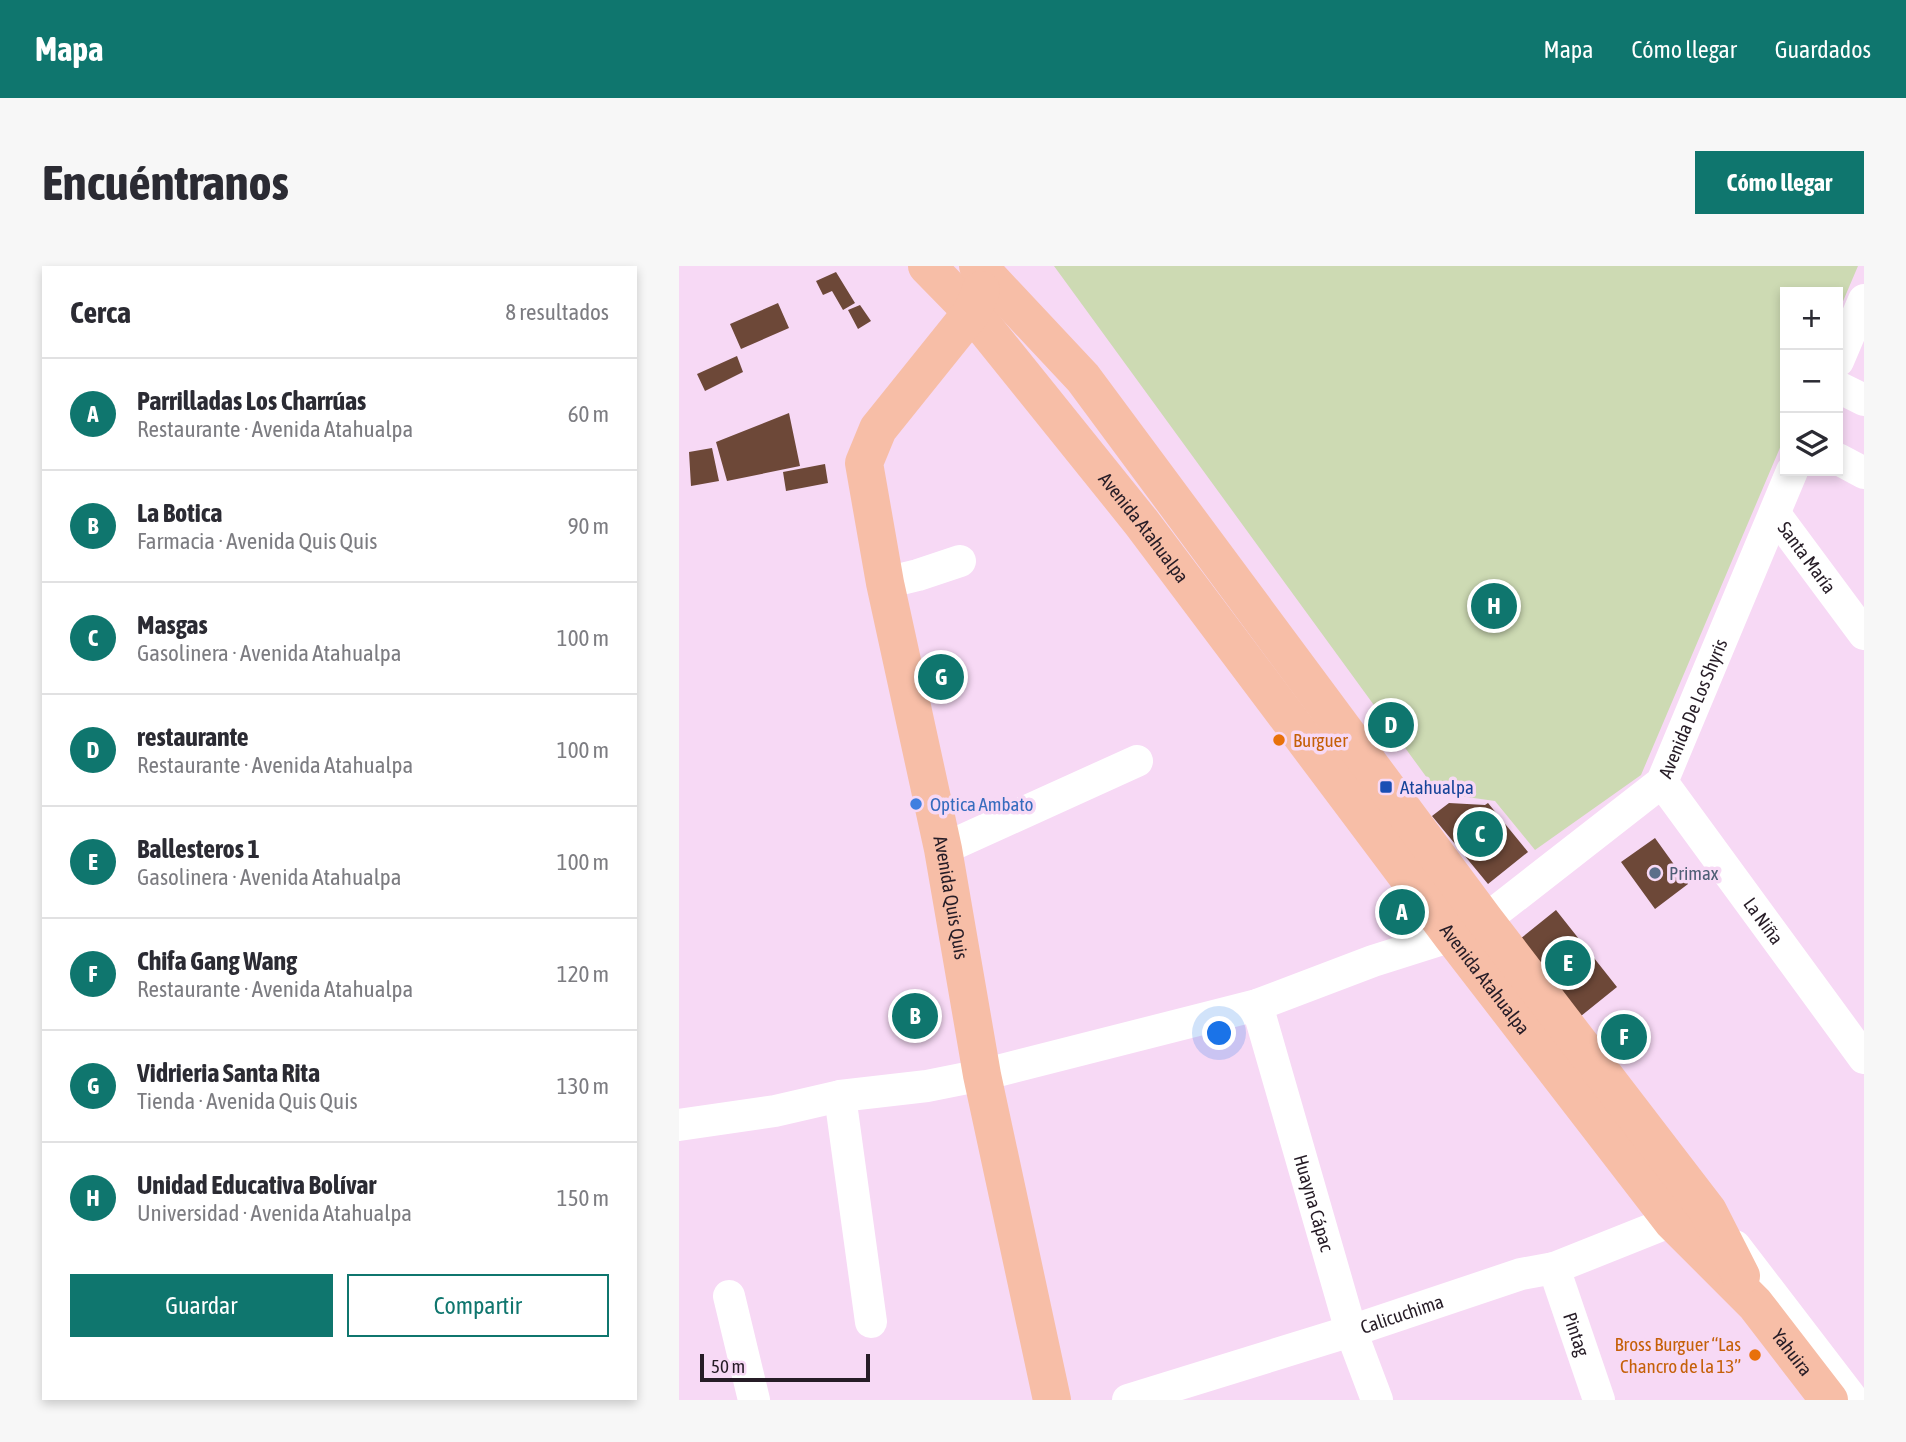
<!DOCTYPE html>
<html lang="es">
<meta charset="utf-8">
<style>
:root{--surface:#fff;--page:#f7f7f7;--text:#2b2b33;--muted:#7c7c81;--line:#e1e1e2;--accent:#0f766e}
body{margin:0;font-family:"Asap Condensed",sans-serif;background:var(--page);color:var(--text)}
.controls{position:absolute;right:21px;top:21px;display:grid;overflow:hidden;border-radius:0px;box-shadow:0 4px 10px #0003}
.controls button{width:63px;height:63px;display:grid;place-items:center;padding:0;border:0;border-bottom:2px solid var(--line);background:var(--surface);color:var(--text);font:35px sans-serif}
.scale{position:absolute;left:21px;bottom:18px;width:170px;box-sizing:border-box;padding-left:7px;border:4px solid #261c26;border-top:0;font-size:19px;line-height:24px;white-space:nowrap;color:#261c26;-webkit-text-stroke:5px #f7d9f5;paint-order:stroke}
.you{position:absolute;left:541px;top:768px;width:24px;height:24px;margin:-18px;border:5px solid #fff;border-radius:50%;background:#1a73e8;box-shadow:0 0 0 10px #1a73e833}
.badge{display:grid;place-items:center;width:46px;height:46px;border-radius:50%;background:var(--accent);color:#fff;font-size:23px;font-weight:700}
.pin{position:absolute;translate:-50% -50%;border:4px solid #fff;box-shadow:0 2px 7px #0006}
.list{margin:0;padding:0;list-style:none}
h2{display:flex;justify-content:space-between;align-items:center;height:91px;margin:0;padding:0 28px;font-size:30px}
h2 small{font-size:23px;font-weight:400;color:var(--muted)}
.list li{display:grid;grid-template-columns:46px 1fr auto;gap:21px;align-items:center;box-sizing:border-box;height:112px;padding:0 28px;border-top:2px solid var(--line)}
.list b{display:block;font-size:26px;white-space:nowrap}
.list p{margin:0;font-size:23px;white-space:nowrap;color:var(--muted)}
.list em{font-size:23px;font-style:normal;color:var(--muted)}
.actions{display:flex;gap:14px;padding:21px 28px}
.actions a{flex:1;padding:16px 0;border:2px solid var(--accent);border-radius:0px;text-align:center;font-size:24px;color:var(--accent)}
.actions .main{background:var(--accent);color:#fff}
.icon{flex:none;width:38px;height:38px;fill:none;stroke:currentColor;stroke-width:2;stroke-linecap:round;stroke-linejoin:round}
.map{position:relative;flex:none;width:1185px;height:1134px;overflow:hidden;border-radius:0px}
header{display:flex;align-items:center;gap:42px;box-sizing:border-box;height:98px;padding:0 35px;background:var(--accent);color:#fff}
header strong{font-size:33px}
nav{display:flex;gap:38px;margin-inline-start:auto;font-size:24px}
.intro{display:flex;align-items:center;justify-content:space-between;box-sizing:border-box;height:168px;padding:0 42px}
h1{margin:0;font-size:49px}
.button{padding:18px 32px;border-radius:0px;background:var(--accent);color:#fff;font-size:24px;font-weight:700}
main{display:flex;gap:42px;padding:0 42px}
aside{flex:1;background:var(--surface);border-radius:0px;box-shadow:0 4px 10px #0003}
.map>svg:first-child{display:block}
.green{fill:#cddab3}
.building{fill:#6d4838}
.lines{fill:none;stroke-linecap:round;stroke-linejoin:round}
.minor{stroke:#fff;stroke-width:32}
.major{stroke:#f7bea7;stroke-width:38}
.food-dot{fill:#e8710a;stroke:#f7d9f5;stroke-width:2.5}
.transit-dot{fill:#1a4fb4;stroke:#f7d9f5;stroke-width:2.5}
.shop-dot{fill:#3f7fe0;stroke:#f7d9f5;stroke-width:2.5}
.service-dot{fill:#5c6f8a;stroke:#f7d9f5;stroke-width:2.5}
.labels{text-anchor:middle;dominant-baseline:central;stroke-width:7;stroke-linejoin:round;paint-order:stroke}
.street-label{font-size:19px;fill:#261c26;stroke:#f7d9f5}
.food-label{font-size:19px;fill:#c56008;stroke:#f7d9f5;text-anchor:start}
.transit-label{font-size:19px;fill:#164399;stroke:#f7d9f5;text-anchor:start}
.shop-label{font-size:19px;fill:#366cbe;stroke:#f7d9f5;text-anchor:start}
.service-label{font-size:19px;fill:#4e5e75;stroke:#f7d9f5;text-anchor:start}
</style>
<header>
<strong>Mapa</strong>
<nav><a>Mapa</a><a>Cómo llegar</a><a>Guardados</a></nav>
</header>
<div class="intro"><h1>Encuéntranos</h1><a class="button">Cómo llegar</a></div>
<main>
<aside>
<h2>Cerca<small>8 resultados</small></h2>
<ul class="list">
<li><span class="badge">A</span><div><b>Parrilladas Los Charrúas</b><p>Restaurante · Avenida Atahualpa</p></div><em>60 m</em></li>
<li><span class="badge">B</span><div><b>La Botica</b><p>Farmacia · Avenida Quis Quis</p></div><em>90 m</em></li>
<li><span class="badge">C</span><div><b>Masgas</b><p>Gasolinera · Avenida Atahualpa</p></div><em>100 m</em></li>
<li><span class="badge">D</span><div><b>restaurante</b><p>Restaurante · Avenida Atahualpa</p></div><em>100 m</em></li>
<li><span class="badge">E</span><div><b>Ballesteros 1</b><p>Gasolinera · Avenida Atahualpa</p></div><em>100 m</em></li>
<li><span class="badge">F</span><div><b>Chifa Gang Wang</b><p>Restaurante · Avenida Atahualpa</p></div><em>120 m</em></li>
<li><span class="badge">G</span><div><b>Vidrieria Santa Rita</b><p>Tienda · Avenida Quis Quis</p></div><em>130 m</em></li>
<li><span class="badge">H</span><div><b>Unidad Educativa Bolívar</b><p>Universidad · Avenida Atahualpa</p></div><em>150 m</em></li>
</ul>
<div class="actions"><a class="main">Guardar</a><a>Compartir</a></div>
</aside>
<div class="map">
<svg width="1185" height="1134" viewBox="0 0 1185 1134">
<rect width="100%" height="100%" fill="#f7d9f5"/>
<path class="green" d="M375 0H1179L1159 47V26H1106V170L962 509 856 584 816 535 759 527Z"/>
<path class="building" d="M157 6 176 37 164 44 153 25 144 29 137 15Z
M99 37 110 62 62 83 51 58Z
M181 39 192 55 179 63 169 44Z
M58 90 64 106 26 125 18 108Z
M110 147 121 200 48 215 37 176Z
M33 182 40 215 12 220 10 186Z
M146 198 149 217 107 225 104 206Z
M770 537 806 539 809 537 849 586 809 618 753 550Z
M976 572 1009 618 976 643 942 596Z
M877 644 938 721 902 750 841 673Z
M248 732 254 762 225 768 218 738Z"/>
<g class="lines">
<g class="minor">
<path d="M1159 95 1185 34"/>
<path d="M1159 121 1185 134"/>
<path d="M1159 193 1185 207"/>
<path id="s1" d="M1096 248 1185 368"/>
<path d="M206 317 239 309 281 295"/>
<path id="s2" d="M983 516 1185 792"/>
<path d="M264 583 458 495"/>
<path id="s3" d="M578 739 672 1065 698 1134"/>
<path d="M161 830 192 1056"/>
<path id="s4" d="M0 859 96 845 161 830 248 820 303 809 578 739 694 695 773 670 806 654 983 516 1113 205"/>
<path d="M1056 980 1174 1134"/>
<path id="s5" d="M875 1002 920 1134"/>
<path d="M50 1030 75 1134"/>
<path id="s6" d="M449 1134 672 1065 842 1008 875 1002 993 955"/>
</g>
<g class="major">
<path id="s7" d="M248 0 293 46 462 256 773 670 993 955 1076 1038 1150 1134"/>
<path d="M299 0 404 112 805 653 1029 945 1062 1010"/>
<path id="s8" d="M302 24 293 46 199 163 185 197 206 317 264 583 303 809 373 1134"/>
</g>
</g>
<g class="food-dot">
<circle cx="600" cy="474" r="7"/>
<circle cx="1076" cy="1089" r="7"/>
</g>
<rect class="transit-dot" x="700" y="514" width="14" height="14" rx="3.5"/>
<circle class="shop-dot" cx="237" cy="538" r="7"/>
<circle class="service-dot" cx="976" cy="607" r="7"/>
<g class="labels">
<g class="street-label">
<text stroke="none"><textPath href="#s7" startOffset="340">Avenida Atahualpa</textPath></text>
<text stroke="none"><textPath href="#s1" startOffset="54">Santa María</textPath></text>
<text stroke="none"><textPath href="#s4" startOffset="1139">Avenida De Los Shyris</textPath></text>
<text stroke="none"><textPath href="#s8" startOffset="654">Avenida Quis Quis</textPath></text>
<text stroke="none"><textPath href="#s2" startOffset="172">La Niña</textPath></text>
<text stroke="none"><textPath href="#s7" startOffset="906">Avenida Atahualpa</textPath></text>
<text stroke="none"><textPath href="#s3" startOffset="206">Huayna Cápac</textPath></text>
<text stroke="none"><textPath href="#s6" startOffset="287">Calicuchima</textPath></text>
<text stroke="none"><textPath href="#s5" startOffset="70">Pintag</textPath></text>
<text stroke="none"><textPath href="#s7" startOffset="1390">Yahuira</textPath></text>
</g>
<g class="food-label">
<text x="614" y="474">Burguer</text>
<text x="1062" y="1078" text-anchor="end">Bross Burguer “Las<tspan x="1062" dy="22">Chancro de la 13”</tspan></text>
</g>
<g class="transit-label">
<text x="721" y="521">Atahualpa</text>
</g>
<g class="shop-label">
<text x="251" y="538">Optica Ambato</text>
</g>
<g class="service-label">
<text x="990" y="607">Primax</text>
</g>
</g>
</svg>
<div class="controls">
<button>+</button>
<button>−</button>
<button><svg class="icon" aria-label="layers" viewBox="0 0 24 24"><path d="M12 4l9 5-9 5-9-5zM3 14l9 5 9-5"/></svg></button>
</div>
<div class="scale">50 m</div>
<div class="you"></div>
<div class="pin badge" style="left:723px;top:646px">A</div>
<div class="pin badge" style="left:236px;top:750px">B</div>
<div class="pin badge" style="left:801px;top:568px">C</div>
<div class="pin badge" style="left:712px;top:459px">D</div>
<div class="pin badge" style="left:889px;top:697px">E</div>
<div class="pin badge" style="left:945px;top:771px">F</div>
<div class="pin badge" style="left:262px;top:411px">G</div>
<div class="pin badge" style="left:815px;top:340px">H</div>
</div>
</main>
